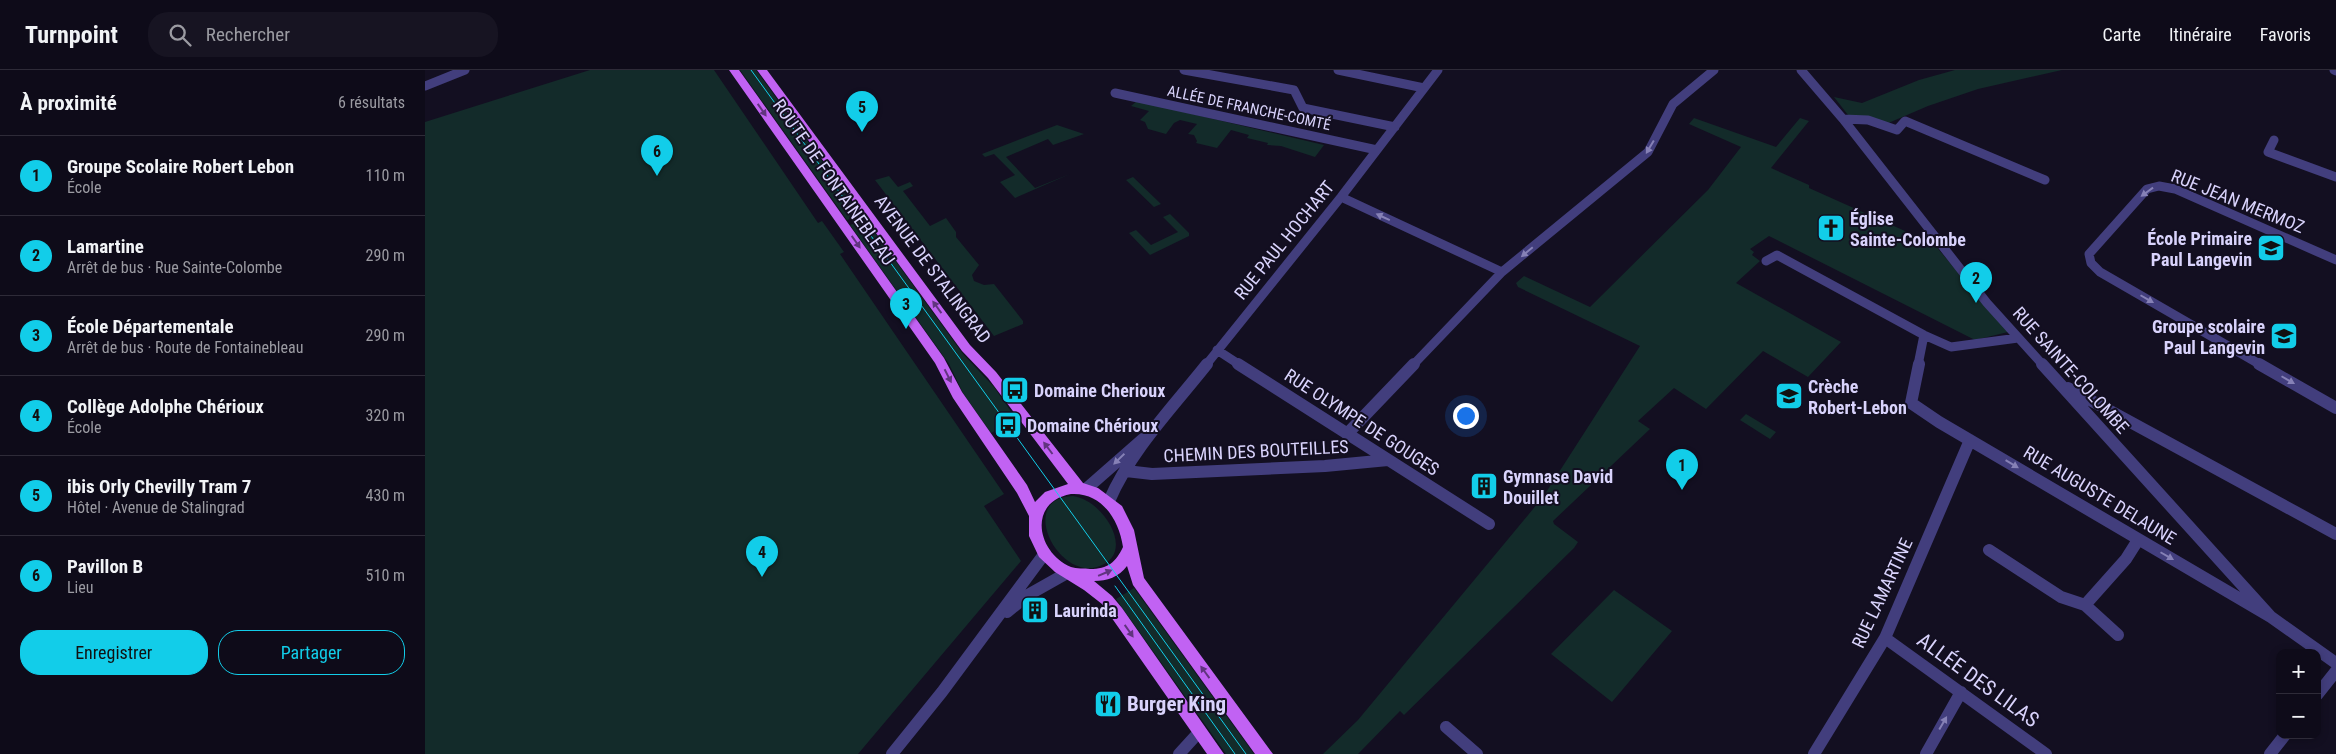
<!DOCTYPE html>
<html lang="fr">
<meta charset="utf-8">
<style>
:root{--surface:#0e0b19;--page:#171422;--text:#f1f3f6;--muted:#9b9ba2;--line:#2e2b38;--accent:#12cde9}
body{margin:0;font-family:"Roboto Condensed",sans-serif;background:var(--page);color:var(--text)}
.controls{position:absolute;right:15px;bottom:15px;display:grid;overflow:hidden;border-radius:10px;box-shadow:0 2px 8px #0003}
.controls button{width:45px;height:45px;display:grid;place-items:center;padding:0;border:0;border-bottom:1px solid var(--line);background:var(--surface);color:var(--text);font:25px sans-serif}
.you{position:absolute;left:1040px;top:345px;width:18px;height:18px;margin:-12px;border:4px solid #fff;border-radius:50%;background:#1a73e8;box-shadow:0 0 0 8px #1a73e833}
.badge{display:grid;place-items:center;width:32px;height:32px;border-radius:50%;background:var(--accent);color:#111;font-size:16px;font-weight:700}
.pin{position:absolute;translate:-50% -41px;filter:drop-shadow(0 1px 2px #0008)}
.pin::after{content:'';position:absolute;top:26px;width:18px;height:15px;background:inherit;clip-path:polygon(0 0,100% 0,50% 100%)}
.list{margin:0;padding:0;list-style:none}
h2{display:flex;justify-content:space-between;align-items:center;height:65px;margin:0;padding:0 20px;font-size:21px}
h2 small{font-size:16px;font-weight:400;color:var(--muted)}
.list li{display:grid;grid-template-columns:32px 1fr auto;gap:15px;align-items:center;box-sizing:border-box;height:80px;padding:0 20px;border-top:1px solid var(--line)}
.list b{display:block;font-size:19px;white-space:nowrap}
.list p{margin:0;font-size:16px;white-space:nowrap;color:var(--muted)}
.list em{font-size:16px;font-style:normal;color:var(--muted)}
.actions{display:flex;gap:10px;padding:15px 20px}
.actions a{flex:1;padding:11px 0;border:1px solid var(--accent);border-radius:20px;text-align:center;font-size:18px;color:var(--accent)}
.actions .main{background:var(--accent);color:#111}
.icon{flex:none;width:28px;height:28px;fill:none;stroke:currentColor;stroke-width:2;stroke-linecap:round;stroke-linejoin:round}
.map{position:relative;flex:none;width:1911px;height:684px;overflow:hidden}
header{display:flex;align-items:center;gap:30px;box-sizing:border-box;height:70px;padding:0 25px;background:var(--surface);border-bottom:1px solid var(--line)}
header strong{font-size:24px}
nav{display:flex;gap:28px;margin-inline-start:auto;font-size:18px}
.search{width:350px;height:45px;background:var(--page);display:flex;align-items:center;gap:12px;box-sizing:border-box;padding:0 18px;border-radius:20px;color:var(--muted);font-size:19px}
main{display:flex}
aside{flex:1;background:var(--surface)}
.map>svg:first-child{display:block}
.green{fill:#132b2a}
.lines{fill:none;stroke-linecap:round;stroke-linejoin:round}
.minor-far1{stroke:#423e7d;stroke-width:9}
.minor{stroke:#423e7d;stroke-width:12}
.primary{fill:#c162f3;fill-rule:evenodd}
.tram{stroke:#12cde9;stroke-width:1}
.oneway{fill:#61347f}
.oneway2{fill:#8681b6}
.labels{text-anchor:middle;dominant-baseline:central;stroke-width:4;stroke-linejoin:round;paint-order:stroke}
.far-street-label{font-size:15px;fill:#d9d3fc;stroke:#130f21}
.street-label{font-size:18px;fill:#d9d3fc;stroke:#130f21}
.poi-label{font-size:18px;font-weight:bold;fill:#d9d3fc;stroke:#130f21;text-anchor:start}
.near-street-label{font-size:21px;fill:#d9d3fc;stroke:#130f21}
.near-poi-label{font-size:21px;font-weight:bold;fill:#d9d3fc;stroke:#130f21;text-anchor:start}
</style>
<header>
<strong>Turnpoint</strong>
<div class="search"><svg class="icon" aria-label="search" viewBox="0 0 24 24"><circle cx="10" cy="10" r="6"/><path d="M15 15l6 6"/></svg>Rechercher</div>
<nav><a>Carte</a><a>Itinéraire</a><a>Favoris</a></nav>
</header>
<main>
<aside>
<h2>À proximité<small>6 résultats</small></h2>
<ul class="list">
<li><span class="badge">1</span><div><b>Groupe Scolaire Robert Lebon</b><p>École</p></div><em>110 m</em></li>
<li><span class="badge">2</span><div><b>Lamartine</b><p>Arrêt de bus · Rue Sainte-Colombe</p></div><em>290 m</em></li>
<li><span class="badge">3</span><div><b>École Départementale</b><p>Arrêt de bus · Route de Fontainebleau</p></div><em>290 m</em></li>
<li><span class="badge">4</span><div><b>Collège Adolphe Chérioux</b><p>École</p></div><em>320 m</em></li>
<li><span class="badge">5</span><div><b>ibis Orly Chevilly Tram 7</b><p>Hôtel · Avenue de Stalingrad</p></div><em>430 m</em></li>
<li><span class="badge">6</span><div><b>Pavillon B</b><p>Lieu</p></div><em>510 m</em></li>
</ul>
<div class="actions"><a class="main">Enregistrer</a><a>Partager</a></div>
</aside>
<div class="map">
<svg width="1911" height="684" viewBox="0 0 1911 684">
<rect width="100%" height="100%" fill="#130f21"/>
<path class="green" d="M165 0H289L393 153 397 151 419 182 415 184 579 424 559 436 596 491 433 684H0V52Z
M315 0H331L436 145 422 150Z
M1530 0H1637L1553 19 1503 36 1461 54 1423 45 1409 27 1437 33 1494 10Z
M712 31 899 75 890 87 856 76 842 75 843 73 822 68 824 65 806 60 792 78 771 73 772 71 769 65 763 64 772 54 755 50 749 53 741 64 723 59 720 52 715 50 724 41 706 36Z
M1269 48 1351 77 1375 48 1384 51 1346 98 1384 115V118L1509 174 1583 262 1550 270 1344 166 1325 179 1329 182 1327 185 1335 191 1311 213 1416 272 1383 307 1338 281 1281 339 1249 318 1213 351 1225 359 1128 451 1129 454 1153 472 1149 478 979 645 975 641 933 684H898L933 650 1118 427 1215 276 1093 217 1091 213 1099 206 1165 237 1283 120 1316 77 1264 54Z
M632 55 659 64 628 75 623 69 581 87 610 118 645 104 590 128 575 112 590 105 569 84 560 87 557 84Z
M464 106 473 117 485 112 488 116 478 121 505 156 521 148 531 162V167L554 195 547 205 549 211 559 215 569 214 598 251V254L569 266 450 110Z
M708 107 736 134 729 137 701 110Z
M745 144 764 163V166L725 185 704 163 711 160 726 175 753 162 738 147Z
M440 149 538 284 569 317 592 350 566 363 538 323 524 294 425 155Z
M1321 344 1351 362 1345 369 1315 350Z
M648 426C679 430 713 485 672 497 632 509 592 428 648 426Z
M709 518 829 684H801L691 529Z
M1189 520 1247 561 1187 632 1126 584Z"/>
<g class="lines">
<path class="minor-far1" d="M759 0 869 20 878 38 970 57
M913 0 999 18
M1376 0 1418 49 1562 233 1618 295
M1909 0 1911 1
M0 16 40 0
M690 23 952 80
M1418 49 1443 50 1472 60 1480 51 1620 110
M1849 70 1843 82 1911 107
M916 127 1077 202 1223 82 1248 34 1289 0
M1341 191 1352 185 1499 265 1526 277 1593 268
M792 280 815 295
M781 295 916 127 1013 0
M988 295 1077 202
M1493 295 1499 265
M1836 295 1675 202 1666 193 1664 184 1722 119 1734 116 1750 119 1911 190"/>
<path class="minor" d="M813 294 1064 454
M1494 294 1486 333 1514 352 1846 547 1911 593
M1617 294 1846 547
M1834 294 1911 338
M1643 318 1911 464
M922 364 989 294
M701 401 727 404 900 396 963 390
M661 419 718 369
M684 431C706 380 748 337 782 294
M1564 480 1636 527 1660 535 1693 565
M1660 535 1701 489 1713 470
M582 542 603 525 642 503
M1460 568 1621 684
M1892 625 1911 601
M1021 657 1052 684
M467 684 517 622 620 483
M754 684 775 661
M1389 684 1460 568 1545 370
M1501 684 1536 622
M1845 684 1860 665"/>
<path class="primary" d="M304 0H314L519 288 537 322 602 415 610 432 620 422 643 414 563 308 537 281 332 0H342L545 275 571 302 658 413 673 418 697 436 709 460 719 508 848 684H830L708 515 702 496C694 507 682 511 669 511L687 526 697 538 799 684H782L677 534 659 520 630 502 614 487 604 466V446L592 423 528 328 510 293ZM646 424C677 422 694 450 698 477 691 492 683 499 665 499 660 498 651 499 646 497 612 483 602 432 646 424Z"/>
<path class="tram" d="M326 0 821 684
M690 516 810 684"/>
</g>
<defs><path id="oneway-solid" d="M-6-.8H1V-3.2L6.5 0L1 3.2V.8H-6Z" transform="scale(1.25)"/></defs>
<g class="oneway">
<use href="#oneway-solid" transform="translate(337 40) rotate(55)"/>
<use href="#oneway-solid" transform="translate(431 172) rotate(55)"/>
<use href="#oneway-solid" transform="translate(512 237) rotate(-126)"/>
<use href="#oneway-solid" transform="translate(523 306) rotate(63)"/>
<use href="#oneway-solid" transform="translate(623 378) rotate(-127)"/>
<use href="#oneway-solid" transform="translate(680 503) rotate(-23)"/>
<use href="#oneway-solid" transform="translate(704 561) rotate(55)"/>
<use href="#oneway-solid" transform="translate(780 602) rotate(-126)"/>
</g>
<g class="oneway2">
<use href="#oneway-solid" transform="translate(1225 77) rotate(121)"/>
<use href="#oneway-solid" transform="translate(1722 122) rotate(144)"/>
<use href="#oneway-solid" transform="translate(958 147) rotate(-155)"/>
<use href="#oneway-solid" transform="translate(1102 182) rotate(140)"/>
<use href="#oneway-solid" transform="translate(1722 229) rotate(30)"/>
<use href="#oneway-solid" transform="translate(1863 310) rotate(30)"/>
<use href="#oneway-solid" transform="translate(694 389) rotate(136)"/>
<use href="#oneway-solid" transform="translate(1587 394) rotate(31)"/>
<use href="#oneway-solid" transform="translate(1742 486) rotate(30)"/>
<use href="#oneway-solid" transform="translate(1518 653) rotate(-60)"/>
</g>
<defs>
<g id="church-square" transform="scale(1.4375)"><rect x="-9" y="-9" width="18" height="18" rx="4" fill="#12cde9" stroke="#130f21"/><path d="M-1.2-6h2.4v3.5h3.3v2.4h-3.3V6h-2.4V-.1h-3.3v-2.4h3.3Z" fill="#111"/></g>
<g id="school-square" transform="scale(1.4375)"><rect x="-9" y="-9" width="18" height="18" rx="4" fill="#12cde9" stroke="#130f21"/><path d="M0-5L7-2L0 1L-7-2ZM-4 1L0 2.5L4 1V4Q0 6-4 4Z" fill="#111"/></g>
<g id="bus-square" transform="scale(1.4375)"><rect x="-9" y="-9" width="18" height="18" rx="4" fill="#12cde9" stroke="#130f21"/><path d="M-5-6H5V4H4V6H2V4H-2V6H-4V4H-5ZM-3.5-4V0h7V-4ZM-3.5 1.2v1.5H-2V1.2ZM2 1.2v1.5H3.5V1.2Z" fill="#111"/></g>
<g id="building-square" transform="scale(1.4375)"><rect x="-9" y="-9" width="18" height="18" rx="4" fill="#12cde9" stroke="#130f21"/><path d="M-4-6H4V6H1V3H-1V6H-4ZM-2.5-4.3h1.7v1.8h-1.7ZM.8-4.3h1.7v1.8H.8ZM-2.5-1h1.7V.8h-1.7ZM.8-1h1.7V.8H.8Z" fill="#111"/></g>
<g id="restaurant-square" transform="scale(1.4375)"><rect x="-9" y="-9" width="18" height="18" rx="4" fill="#12cde9" stroke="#130f21"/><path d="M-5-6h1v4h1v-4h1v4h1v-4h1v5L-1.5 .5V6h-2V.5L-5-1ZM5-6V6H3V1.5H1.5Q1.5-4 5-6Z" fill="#111"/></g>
</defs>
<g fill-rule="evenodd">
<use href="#church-square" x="1406" y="158"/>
<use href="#school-square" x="1846" y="178"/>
<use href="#school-square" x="1859" y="266"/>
<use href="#bus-square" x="590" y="320"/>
<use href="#school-square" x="1364" y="326"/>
<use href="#bus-square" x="583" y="355"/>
<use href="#building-square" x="1059" y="416"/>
<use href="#building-square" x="610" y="540"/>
<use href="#restaurant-square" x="683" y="634"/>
</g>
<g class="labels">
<g class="far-street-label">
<text transform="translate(824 38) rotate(12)">ALLÉE DE FRANCHE-COMTÉ</text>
</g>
<g class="street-label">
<text transform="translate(409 112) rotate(55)">ROUTE DE FONTAINEBLEAU</text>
<text transform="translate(1813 131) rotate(22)">RUE JEAN MERMOZ</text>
<text transform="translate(859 170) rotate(-51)">RUE PAUL HOCHART</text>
<text transform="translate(508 199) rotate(53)">AVENUE DE STALINGRAD</text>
<text transform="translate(1646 300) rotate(48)">RUE SAINTE-COLOMBE</text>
<text transform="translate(937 352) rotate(33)">RUE OLYMPE DE GOUGES</text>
<text transform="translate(831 381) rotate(-3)">CHEMIN DES BOUTEILLES</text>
<text transform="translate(1675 425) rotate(31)">RUE AUGUSTE DELAUNE</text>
<text transform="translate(1457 523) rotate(-65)">RUE LAMARTINE</text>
</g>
<g class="poi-label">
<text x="1425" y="148">Église<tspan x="1425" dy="21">Sainte-Colombe</tspan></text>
<text x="1827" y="168" text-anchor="end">École Primaire<tspan x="1827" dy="21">Paul Langevin</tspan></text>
<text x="1840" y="256" text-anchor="end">Groupe scolaire<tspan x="1840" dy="21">Paul Langevin</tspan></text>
<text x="1383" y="316">Crèche<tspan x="1383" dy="21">Robert-Lebon</tspan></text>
<text x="609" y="320">Domaine Cherioux</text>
<text x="602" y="355">Domaine Chérioux</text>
<text x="1078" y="406">Gymnase David<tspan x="1078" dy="21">Douillet</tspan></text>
<text x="629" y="540">Laurinda</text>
</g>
<g class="near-street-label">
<text transform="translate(1553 610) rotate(36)">ALLÉE DES LILAS</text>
</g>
<g class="near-poi-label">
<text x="702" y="634">Burger King</text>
</g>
</g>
</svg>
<div class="controls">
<button>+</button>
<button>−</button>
</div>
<div class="you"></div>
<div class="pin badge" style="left:1257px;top:420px">1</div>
<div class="pin badge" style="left:1551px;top:233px">2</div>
<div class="pin badge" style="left:481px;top:259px">3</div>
<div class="pin badge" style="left:337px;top:507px">4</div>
<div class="pin badge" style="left:437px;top:62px">5</div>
<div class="pin badge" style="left:232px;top:106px">6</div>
</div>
</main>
